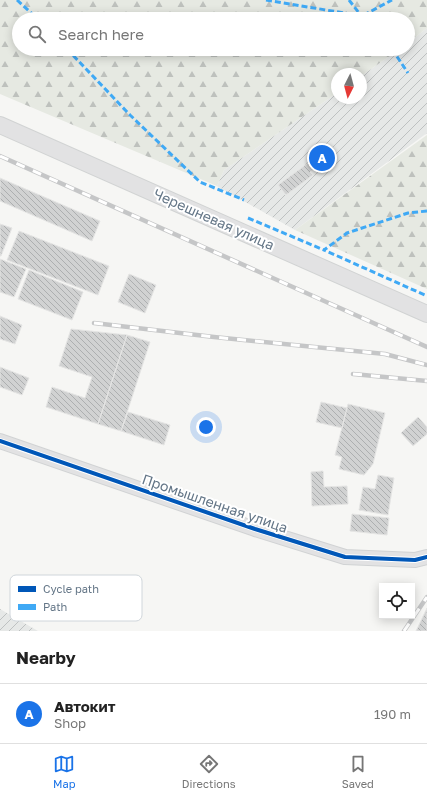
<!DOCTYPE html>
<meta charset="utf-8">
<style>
:root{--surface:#fff;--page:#f2f2f2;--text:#222;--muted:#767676;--line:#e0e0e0;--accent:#1a73e8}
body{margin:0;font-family:"Golos Text",sans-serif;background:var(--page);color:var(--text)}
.controls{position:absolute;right:12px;bottom:12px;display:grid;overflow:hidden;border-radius:0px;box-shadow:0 2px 10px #0003}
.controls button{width:36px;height:36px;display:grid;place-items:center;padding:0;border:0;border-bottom:1px solid var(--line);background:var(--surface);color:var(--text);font:20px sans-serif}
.compass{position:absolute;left:331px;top:68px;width:36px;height:36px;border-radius:50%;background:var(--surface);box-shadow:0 2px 10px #0003;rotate:186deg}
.you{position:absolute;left:206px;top:427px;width:14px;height:14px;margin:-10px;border:3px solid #fff;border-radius:50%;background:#1a73e8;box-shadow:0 0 0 6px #1a73e833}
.badge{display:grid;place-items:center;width:26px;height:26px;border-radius:50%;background:var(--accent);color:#fff;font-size:13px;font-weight:700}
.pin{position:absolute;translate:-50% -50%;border:2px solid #fff;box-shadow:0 1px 4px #0006}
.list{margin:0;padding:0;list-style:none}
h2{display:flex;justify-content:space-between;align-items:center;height:52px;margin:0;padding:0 16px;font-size:17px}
h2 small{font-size:13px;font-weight:400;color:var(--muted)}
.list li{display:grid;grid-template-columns:26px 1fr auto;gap:12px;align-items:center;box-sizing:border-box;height:60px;padding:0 16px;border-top:1px solid var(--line)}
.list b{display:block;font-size:15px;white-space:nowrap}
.list p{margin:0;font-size:13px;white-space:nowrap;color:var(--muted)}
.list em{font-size:13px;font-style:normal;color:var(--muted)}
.icon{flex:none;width:22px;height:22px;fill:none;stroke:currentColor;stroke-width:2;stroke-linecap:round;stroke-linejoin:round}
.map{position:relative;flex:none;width:427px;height:631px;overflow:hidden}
.search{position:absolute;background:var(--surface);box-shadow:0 2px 10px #0003;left:12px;right:12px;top:12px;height:44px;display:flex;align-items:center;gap:10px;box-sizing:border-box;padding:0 14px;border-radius:22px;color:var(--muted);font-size:15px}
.sheet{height:112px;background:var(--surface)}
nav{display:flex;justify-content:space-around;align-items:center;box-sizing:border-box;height:56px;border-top:1px solid var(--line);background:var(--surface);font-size:11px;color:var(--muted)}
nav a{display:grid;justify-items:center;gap:2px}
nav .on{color:var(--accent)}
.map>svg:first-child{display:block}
.industrial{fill:url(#industrial-furrows)}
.forest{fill:url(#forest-firs)}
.building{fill:url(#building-back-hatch);stroke:#e5e5e4}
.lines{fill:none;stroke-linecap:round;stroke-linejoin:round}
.secondary-casing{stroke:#d1d3d4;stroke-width:16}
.primary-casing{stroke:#d1d3d3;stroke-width:18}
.secondary{stroke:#e2e2e3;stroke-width:14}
.primary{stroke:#e2e2e3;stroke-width:16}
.rail-casing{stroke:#c5c6c7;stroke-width:4.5}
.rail{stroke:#fff;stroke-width:3;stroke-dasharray:9;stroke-linecap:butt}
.quiet{stroke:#3fa9f5;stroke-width:3;stroke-dasharray:6 3;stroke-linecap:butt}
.cycleway-casing{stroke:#fff;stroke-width:6}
.cycleway{stroke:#0057b8;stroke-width:4}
.labels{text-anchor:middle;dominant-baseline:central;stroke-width:4;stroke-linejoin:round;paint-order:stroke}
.street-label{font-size:14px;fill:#647687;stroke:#fff}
.key{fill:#fff;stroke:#d0d6db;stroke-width:1}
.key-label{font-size:11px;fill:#647687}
</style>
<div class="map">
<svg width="427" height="631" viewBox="0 0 427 631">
<defs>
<pattern id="industrial-furrows" width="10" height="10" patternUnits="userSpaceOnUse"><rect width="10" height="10" fill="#e6e8e7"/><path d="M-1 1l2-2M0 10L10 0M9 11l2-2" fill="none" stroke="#bec1c1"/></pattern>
<pattern id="forest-firs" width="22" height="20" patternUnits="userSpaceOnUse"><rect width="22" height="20" fill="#e6e9e2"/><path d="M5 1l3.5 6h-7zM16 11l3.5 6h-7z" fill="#bec1bd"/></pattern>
<pattern id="building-back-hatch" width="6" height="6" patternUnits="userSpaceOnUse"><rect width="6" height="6" fill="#d1d2d2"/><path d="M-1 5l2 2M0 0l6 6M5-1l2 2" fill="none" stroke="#adafb0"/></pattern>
</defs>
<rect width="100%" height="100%" fill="#f6f6f4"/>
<path class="industrial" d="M427 28V133L295 230 217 186 224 170 337 93V98H361V76L400 49H408V43Z
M0 609 38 631H0Z"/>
<path class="forest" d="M0 0H427V28L408 43V19H19V49H400L361 76V74H337V93L224 170 217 186 0 94Z
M427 135V289L295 230Z"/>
<path class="building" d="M315 158 320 165 310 172 313 175 286 195 278 185Z
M0 178 100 221 92 241 0 201Z
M0 224 12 228 1 256H0Z
M19 231 109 266 98 295 7 260Z
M0 259 26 269 14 297 0 292Z
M29 270 83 292 72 320 18 299Z
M129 274 156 285 145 313 118 302Z
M0 316 22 325 15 344 0 339Z
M71 329 127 335 98 424 46 407 52 387 85 398 92 377 59 366Z
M127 335 150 342 121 431 98 424Z
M0 367 29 378 22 395 0 387Z
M321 402 347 408 342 428 316 422Z
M348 404 385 413 373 464 364 475 339 469 342 457 335 455Z
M128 412 170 425 164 445 121 431Z
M418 417 427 427V434L413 446 401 433Z
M323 471 324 487 347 486 348 504 312 506 311 472Z
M378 475 394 478 388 515 359 510 363 487 375 489Z
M352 514 389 518 387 535 350 531Z
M427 608V631H416Z"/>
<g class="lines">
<g class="secondary-casing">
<path id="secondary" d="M0 441 255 529 345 557 415 560 427 557"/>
</g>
<g class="primary-casing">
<path id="primary" d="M0 125 427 314"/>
</g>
<use href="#secondary" class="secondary"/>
<use href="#primary" class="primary"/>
<g class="rail-casing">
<path id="rail" d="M0 156 427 347
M94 323 214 337 385 354 427 365
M353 374 427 381
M404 631 427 597"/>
</g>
<use href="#rail" class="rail"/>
<path class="quiet" d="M17 0 38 19
M266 0 362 16 392 0
M349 0 363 18
M67 49 130 115 200 182 244 200
M392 49 408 73
M427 211 408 213 347 233 324 250 427 296
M248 218 324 250"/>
<g class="cycleway-casing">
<path id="cycleway" d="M0 441 255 529 345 557 415 560 427 557"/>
</g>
<use href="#cycleway" class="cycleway"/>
</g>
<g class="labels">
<g class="street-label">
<text transform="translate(214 219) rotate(24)">Черешневая улица</text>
<text transform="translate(215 503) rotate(19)">Промышленная улица</text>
</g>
</g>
<rect x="10" y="575" width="132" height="46" rx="6" class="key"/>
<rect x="18" y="586" width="18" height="6" fill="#0057b8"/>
<rect x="18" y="604" width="18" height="6" fill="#3fa9f5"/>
<g class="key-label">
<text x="43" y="593">Cycle path</text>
<text x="43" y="611">Path</text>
</g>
</svg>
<div class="controls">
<button><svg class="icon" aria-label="locate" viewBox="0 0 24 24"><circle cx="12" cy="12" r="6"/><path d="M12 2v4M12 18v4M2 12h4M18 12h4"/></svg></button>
</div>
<svg class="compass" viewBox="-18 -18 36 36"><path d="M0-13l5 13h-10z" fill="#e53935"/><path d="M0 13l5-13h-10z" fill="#767676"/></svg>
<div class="you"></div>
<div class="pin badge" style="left:322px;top:158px">A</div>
<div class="search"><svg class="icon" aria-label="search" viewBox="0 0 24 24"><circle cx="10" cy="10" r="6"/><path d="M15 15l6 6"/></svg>Search here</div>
</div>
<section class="sheet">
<h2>Nearby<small></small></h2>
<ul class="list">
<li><span class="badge">A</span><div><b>Автокит</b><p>Shop</p></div><em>190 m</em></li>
</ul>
</section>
<nav>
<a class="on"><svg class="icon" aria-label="map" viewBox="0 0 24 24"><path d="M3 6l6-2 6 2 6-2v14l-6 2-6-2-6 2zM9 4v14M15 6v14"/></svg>Map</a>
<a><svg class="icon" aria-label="directions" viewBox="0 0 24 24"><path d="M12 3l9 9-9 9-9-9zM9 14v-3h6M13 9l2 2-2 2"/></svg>Directions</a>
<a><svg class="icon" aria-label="saved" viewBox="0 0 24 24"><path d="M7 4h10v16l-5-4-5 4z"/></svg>Saved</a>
</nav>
